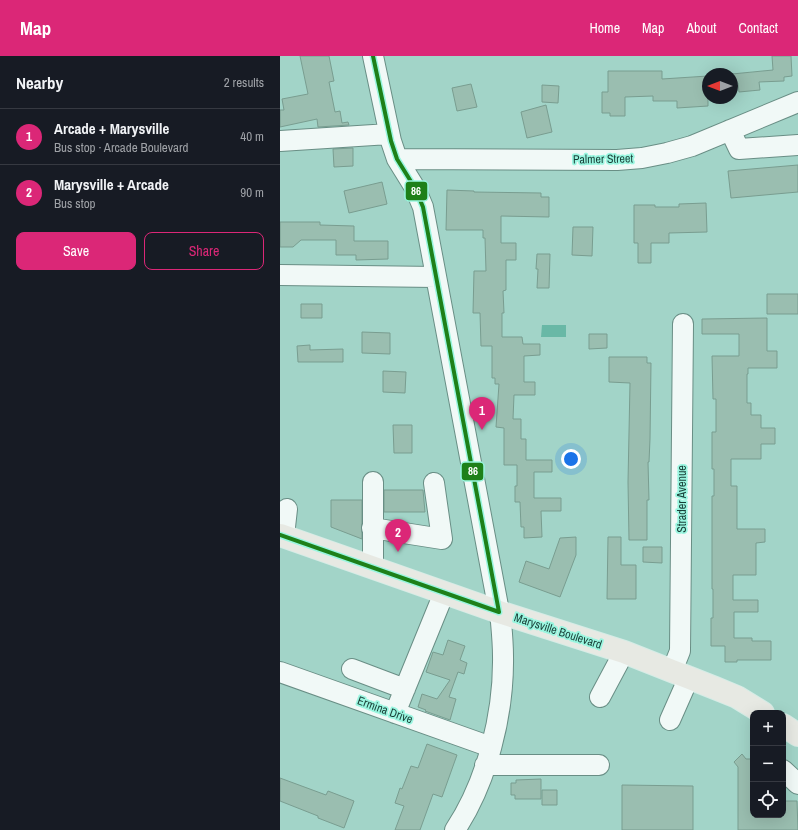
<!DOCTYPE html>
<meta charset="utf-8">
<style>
:root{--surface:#171b24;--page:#242831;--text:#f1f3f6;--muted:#9ea1a6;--line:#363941;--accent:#db2777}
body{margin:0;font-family:"Archivo Narrow",sans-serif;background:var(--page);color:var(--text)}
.controls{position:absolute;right:12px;bottom:12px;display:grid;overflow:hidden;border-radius:8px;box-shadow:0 4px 16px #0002}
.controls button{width:36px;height:36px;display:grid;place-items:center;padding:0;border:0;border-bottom:1px solid var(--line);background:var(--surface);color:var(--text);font:20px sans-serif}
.compass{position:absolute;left:422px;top:12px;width:36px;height:36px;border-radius:50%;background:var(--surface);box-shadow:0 4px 16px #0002;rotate:270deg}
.you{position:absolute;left:291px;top:403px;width:14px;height:14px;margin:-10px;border:3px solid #fff;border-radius:50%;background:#1a73e8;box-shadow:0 0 0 6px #1a73e833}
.badge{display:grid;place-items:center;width:26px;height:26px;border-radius:50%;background:var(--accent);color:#fff;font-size:13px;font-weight:700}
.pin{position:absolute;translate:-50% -33px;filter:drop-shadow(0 1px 2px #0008)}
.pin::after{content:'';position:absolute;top:21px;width:14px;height:12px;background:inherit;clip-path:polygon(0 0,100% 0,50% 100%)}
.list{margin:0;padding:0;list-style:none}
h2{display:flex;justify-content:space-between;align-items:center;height:52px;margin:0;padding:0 16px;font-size:17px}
h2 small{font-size:13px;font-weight:400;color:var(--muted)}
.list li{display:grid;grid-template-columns:26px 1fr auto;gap:12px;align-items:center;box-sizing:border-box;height:56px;padding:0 16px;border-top:1px solid var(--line)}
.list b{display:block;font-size:15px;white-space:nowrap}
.list p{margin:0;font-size:13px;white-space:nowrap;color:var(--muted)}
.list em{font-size:13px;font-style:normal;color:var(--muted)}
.actions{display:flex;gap:8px;padding:12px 16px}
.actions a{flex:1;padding:9px 0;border:1px solid var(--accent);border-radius:8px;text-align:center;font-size:14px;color:var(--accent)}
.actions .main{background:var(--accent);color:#fff}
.icon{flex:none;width:22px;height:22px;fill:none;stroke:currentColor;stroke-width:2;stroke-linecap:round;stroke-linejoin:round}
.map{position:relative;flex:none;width:518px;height:774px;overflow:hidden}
header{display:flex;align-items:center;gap:24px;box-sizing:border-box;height:56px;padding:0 20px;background:var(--accent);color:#fff}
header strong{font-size:19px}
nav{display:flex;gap:22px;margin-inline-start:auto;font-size:14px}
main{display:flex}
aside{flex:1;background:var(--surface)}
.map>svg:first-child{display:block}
.water{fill:#69b8a6}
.building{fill:#9abeb0;stroke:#799d90}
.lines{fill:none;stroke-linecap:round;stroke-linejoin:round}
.minor-casing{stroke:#698e85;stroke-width:22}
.major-casing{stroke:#d5ece6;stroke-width:24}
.minor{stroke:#f1f9f7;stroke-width:20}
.major{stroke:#e7e9e3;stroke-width:22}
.bus-1-casing{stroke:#9af6e0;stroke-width:7}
.bus-1{stroke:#1e8019;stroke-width:4}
.labels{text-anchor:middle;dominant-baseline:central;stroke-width:3.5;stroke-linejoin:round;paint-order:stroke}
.street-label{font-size:12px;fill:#183f37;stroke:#9af6e0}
.line-badge{stroke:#9af6e0;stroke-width:1.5}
.badge-label{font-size:11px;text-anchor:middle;font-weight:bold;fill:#fff}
</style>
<header>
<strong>Map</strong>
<nav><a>Home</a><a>Map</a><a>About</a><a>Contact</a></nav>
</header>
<main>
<aside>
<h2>Nearby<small>2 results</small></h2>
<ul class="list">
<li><span class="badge">1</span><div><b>Arcade + Marysville</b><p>Bus stop · Arcade Boulevard</p></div><em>40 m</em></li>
<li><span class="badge">2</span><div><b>Marysville + Arcade</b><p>Bus stop</p></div><em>90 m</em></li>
</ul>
<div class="actions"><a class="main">Save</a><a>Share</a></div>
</aside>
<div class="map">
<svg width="518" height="774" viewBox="0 0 518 774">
<rect width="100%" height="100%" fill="#a2d4c8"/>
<path class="water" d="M262 269H286V281H261Z"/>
<path class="building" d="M20 0H49L54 25 49 26 55 56 60 55 62 67 68 66 69 69 38 71 37 63 0 71V54H4L2 43 28 38Z
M492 0H511L512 20 504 21V25L479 26 480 34 459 36 458 27H452V18L493 14Z
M328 15H382V23L428 20V50L397 52V45H373V40L345 41V60H330V57H322V36H328Z
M191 28 197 51 177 55 172 32Z
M262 29 279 30 278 47 262 46Z
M266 49 272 76 247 82 241 56Z
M73 92V110L54 111 53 93Z
M518 109V136L451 142 448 115Z
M102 126 107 148 69 157 64 135Z
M167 134 194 135V136L261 137V141H269V161L221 160V187H236V204H226V234L223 235 224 257H222V281H242L243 288H260V299L244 300V326H255V339H234L233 363H241V383H246V404H272V416H254V442H281V455H261L262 481 244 482V471H241L240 446H235V430H237V409H224V372L216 371 219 328H215V322H212V290H201L200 257H193L194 215H206L205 182H203V174H166Z
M426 147 427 176 389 177V187H371V207H358V187H354V149H375V151H399V148Z
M0 166H40V169L74 170V185H108V203L76 204V199H56V184H21L13 191H0Z
M293 171H313L312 200 292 199Z
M257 198H270L269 232H257L258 213H256Z
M487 238H518V258H487Z
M21 248H42V262H21Z
M487 262V295H497V312H468V318H467V347H471V359H481V372H495V388H481V403H451V430H457V473H485V486L476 487V519H453V544H478V556H454V582H472V585H491V604H457V606H445V590H431V562H433V533H432V440H434V413H432V376H436V343H433L432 300H459V278H422V263Z
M82 276 110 277V298L82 297Z
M309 278H327V292L309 293Z
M30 289V294L63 293V306H18L17 290Z
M329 301H367V307H371L370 383 369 406H368L369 444H367V484H349L348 426 350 327 329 326Z
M103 315 126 316 125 337 103 336Z
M113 369H132V397H114Z
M104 434H143L145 456H104Z
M51 444H82V483L51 471Z
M296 481V499L280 541 239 526 246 505 269 513 280 482Z
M328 481H341V509H356V543H327Z
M363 491H382V507L363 506Z
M168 584 185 590 180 604 187 607 184 618 178 616 169 641 176 643 170 664 145 655 146 654 138 651 142 638 157 643 170 624 146 616 153 596 163 599Z
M147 688 177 699 162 741 153 738 140 774H115L124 750 115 747 120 732 122 733 131 710 138 712Z
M462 698 466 703H473V759H503V745H517L518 774H458V711L454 706Z
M0 722 46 739 48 735 74 745 64 772 38 762V760L0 745Z
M261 723V743H235V739H231V727H236V724Z
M342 729 413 730V774H342Z
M262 734H277V749H262Z"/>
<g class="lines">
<g class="minor-casing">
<path id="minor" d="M93 0 111 85 117 103 135 132 143 151 221 566C222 577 223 588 223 600 224 658 207 726 175 774
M450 74 459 93 518 89
M0 85 109 78
M117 103 337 104 362 102 387 97 412 90 518 46
M0 219 156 221
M92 472 162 483 154 427
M4 480 7 453
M93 511V426
M72 613 125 633
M392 615 400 595 403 268
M0 616 211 691
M320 641 344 596
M115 657 164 537
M390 664 409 621
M205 709H319
M503 714 518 728"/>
</g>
<g class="major-casing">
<path id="major" d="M0 479 219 556 344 596 435 632 457 641 483 657
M503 669 518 679"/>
</g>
<use href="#minor" class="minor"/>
<use href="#major" class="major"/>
<g class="bus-1-casing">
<path id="bus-1" d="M93 0 111 85 117 103 135 132 143 151 219 556
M0 479 219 556"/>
</g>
<use href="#bus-1" class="bus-1"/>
</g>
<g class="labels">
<g class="street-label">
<text transform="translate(323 103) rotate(-1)">Palmer Street</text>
<text transform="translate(402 443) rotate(-90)">Strader Avenue</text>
<text transform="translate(278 575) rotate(18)">Marysville Boulevard</text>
<text transform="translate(105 654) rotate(20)">Ermina Drive</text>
</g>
</g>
<g class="line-badge">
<rect x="125" y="125" width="23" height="20" rx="4" fill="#1e8019"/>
<rect x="181" y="406" width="23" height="19" rx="4" fill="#1e8019"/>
</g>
<g class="badge-label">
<text x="136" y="139">86</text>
<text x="193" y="419">86</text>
</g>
</svg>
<div class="controls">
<button>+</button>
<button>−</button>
<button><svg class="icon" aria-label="locate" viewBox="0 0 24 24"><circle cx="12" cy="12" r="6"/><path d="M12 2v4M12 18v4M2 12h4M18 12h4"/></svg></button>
</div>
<svg class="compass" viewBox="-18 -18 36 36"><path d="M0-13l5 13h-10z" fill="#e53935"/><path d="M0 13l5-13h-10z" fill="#9ea1a6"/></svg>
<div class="you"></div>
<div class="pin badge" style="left:202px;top:374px">1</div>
<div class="pin badge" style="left:118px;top:496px">2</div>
</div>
</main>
